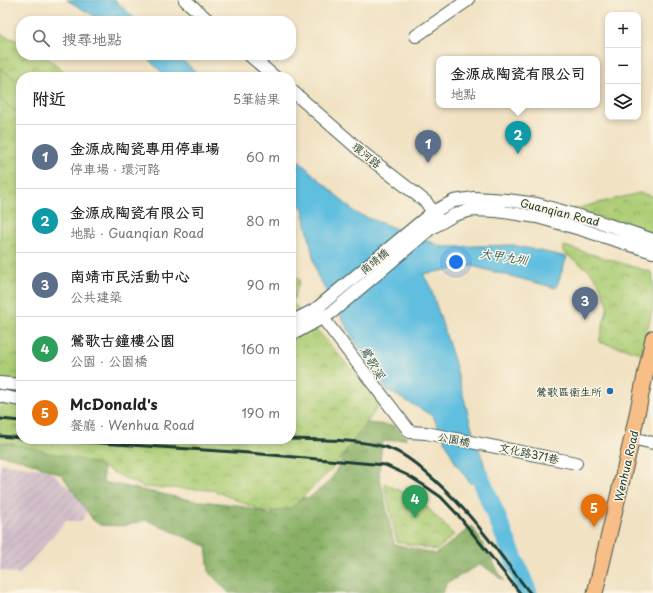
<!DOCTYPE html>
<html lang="zh-TW">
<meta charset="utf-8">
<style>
:root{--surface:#fff;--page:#f6f6f6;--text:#202124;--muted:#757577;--line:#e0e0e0;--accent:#1f6fb2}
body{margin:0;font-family:"Playpen Sans","LXGW WenKai TC",sans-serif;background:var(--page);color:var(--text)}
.controls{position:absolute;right:12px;top:12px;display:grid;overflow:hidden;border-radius:8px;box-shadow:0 2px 6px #0003}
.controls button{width:36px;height:36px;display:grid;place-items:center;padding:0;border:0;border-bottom:1px solid var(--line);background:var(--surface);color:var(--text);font:20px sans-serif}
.you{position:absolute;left:456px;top:262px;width:14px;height:14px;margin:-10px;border:3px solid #fff;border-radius:50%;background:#1a73e8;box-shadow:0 0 0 6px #1a73e833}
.badge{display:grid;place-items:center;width:26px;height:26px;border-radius:50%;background:var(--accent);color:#fff;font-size:13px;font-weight:700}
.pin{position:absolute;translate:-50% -33px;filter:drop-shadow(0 1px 2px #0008)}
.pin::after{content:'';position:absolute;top:21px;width:14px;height:12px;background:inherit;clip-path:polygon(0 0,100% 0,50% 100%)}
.popup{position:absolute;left:436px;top:56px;width:164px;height:52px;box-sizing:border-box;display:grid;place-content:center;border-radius:8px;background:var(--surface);filter:drop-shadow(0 1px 3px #0005);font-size:13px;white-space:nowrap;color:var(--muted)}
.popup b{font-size:15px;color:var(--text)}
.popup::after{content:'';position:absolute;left:50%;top:100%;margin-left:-8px;border:8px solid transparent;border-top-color:var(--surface)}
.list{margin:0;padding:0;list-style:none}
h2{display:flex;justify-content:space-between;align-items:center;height:52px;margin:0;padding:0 16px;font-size:17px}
h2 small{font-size:13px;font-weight:400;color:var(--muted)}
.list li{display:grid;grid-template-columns:26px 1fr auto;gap:12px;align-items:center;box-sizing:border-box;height:64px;padding:0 16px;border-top:1px solid var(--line)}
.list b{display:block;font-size:15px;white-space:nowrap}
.list p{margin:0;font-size:13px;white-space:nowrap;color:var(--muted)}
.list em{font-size:13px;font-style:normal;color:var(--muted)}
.icon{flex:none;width:22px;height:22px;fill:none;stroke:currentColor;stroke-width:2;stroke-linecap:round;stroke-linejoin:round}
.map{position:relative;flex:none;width:653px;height:593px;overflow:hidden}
.search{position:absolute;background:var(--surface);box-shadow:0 2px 6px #0003;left:16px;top:16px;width:280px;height:44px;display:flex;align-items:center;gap:10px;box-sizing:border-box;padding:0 14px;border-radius:16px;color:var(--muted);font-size:15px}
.panel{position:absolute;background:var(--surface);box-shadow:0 2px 6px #0003;left:16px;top:72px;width:280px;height:372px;border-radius:16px}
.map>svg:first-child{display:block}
.industrial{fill:url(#industrial-furrows)}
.forest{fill:url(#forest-crowns);stroke:#54764d}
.park{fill:url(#park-crowns);stroke:#668554}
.pitch{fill:#accd75;stroke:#668554}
.water{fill:#61bedf;stroke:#407e8a}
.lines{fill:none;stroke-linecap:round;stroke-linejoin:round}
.river{stroke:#61bedf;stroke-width:19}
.minor-casing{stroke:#3e5649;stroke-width:14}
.major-casing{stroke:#3e5649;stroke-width:17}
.minor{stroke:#fff;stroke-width:12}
.major{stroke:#f7be88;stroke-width:15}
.rail{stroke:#1f3d34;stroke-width:3}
.poi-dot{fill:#1f6fb2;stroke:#fcf5e5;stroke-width:1.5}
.labels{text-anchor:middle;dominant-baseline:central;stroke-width:3;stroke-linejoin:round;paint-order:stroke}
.street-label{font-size:11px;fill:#1f3d34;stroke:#fcf5e5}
.poi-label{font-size:11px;fill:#1f3d34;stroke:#fcf5e5;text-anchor:end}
.water-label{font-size:12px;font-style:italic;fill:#305d5f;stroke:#fcf5e5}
</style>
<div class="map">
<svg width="653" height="593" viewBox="0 0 653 593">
<defs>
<pattern id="industrial-furrows" width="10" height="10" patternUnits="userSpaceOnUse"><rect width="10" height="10" fill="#d1bdc9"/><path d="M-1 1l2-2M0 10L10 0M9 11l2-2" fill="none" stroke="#b3a3ad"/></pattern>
<pattern id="forest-crowns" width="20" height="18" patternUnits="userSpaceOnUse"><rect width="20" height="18" fill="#89b066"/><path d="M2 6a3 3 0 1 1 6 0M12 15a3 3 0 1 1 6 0" fill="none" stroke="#6f9055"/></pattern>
<pattern id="park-crowns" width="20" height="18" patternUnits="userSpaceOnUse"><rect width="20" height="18" fill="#accd75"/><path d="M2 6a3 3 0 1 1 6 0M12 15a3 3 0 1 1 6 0" fill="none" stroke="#8ba861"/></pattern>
</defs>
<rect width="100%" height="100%" fill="#fcf5e5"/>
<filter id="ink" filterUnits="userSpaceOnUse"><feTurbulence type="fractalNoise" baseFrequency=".025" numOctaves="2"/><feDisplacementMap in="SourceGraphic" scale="8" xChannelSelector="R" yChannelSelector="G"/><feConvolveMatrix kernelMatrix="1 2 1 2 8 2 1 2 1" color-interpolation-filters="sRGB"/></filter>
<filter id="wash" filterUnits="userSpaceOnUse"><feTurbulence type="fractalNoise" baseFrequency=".012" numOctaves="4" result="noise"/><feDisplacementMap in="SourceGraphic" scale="16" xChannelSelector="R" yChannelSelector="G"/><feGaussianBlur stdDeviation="0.9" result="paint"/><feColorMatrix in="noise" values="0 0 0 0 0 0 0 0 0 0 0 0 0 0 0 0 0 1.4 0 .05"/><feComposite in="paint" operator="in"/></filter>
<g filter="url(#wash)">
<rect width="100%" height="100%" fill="#f1e2c3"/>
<path class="industrial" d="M0 463 49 470 89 506 82 521H66L19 575 0 570Z"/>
<path class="forest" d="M361 422 395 426 407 438 382 442 379 473 394 544 436 554 472 526 504 581 481 564 447 583 442 593H229L209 572 206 546 146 520 123 526 100 525 93 520 62 475 23 460 0 455V442L14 444 103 463V482L191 500 237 505 271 515 281 497 309 498 331 480Z"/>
<path class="park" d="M0 34 21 42V55H44L71 77H21V439H291V272L300 280 292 302 381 403 333 468 291 508 266 513 213 490 143 487 94 463 14 444 0 442Z
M639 193 653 196V234L574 209Z
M564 246 651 272 653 275V306L642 353 599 342 608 305 599 283 590 271 563 252Z
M384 483 421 501 454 535 437 550 397 542Z"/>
<path class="pitch" d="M0 68 21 84 20 115 0 99Z"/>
<path class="water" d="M67 0H115L137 21H103Z
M144 55H176L202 77H166Z
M291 154 356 213 443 247 513 245 567 257 556 288 472 266 423 274 430 286 454 360 471 425 486 470 471 484 456 464 433 416 387 390 356 343 317 275 303 209 291 197Z"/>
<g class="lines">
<path class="river" d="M466 454 481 479 528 593"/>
</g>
</g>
<g filter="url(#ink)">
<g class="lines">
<g class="minor-casing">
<path id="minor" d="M185 0 209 21
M416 36 468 0
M249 55 275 77
M291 90 363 153 426 202 437 218
M319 313 410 432 426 433 576 463
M291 322 316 309 423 220 433 212 454 201 474 198 507 200 537 204 600 222 653 240
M291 335 331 313 430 229 454 215 472 210 497 211 537 217 580 229 653 252
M0 383 21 385
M0 396 21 400
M632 438 653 443"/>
</g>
<g class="major-casing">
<path id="major" d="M595 593 632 438 653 338"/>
</g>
<use href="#minor" class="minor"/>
<use href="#major" class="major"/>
<path class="rail" d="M0 419 21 421
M0 436 21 438
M42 439 249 453 385 465 407 475 425 486 441 497 458 515 520 593
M291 439C322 440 355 439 385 447 400 451 413 461 424 471 466 505 497 551 530 593"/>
</g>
</g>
<circle class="poi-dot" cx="610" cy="391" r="4"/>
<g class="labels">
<g class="street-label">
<text transform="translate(367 155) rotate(39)">環河路</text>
<text transform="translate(560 212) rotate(14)">Guanqian Road</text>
<text transform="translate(374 261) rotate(-40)">南靖橋</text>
<text transform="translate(454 439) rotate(11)">公園橋</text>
<text transform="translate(529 453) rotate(12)">文化路371巷</text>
<text transform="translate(626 466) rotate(-77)">Wenhua Road</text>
</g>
<g class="poi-label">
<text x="602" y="391">鶯歌區衛生所</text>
</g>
<g class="water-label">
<text transform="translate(504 256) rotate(9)">大甲九圳</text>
<text transform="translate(373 362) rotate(60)">鶯歌溪</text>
</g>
</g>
</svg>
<div class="controls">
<button>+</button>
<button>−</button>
<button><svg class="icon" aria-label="layers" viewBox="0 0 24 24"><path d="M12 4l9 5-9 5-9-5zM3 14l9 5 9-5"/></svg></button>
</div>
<div class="you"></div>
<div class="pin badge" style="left:428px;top:163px;background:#5c6f8a">1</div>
<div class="pin badge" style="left:518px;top:154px;background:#0f9aa8">2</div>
<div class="popup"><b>金源成陶瓷有限公司</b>地點</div>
<div class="pin badge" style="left:585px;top:320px;background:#5c6f8a">3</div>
<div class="pin badge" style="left:415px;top:518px;background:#2e9e5b">4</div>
<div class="pin badge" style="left:594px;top:527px;background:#e8710a">5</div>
<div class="search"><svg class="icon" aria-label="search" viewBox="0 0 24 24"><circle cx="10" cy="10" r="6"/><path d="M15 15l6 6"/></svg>搜尋地點</div>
<section class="panel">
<h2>附近<small>5筆結果</small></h2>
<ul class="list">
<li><span class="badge" style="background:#5c6f8a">1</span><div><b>金源成陶瓷專用停車場</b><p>停車場 · 環河路</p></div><em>60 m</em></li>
<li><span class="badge" style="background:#0f9aa8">2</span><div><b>金源成陶瓷有限公司</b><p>地點 · Guanqian Road</p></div><em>80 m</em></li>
<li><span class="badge" style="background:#5c6f8a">3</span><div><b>南靖市民活動中心</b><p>公共建築</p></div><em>90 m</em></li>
<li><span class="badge" style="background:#2e9e5b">4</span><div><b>鶯歌古鐘樓公園</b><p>公園 · 公園橋</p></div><em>160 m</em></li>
<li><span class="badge" style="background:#e8710a">5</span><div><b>McDonald's</b><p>餐廳 · Wenhua Road</p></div><em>190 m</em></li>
</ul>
</section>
</div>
